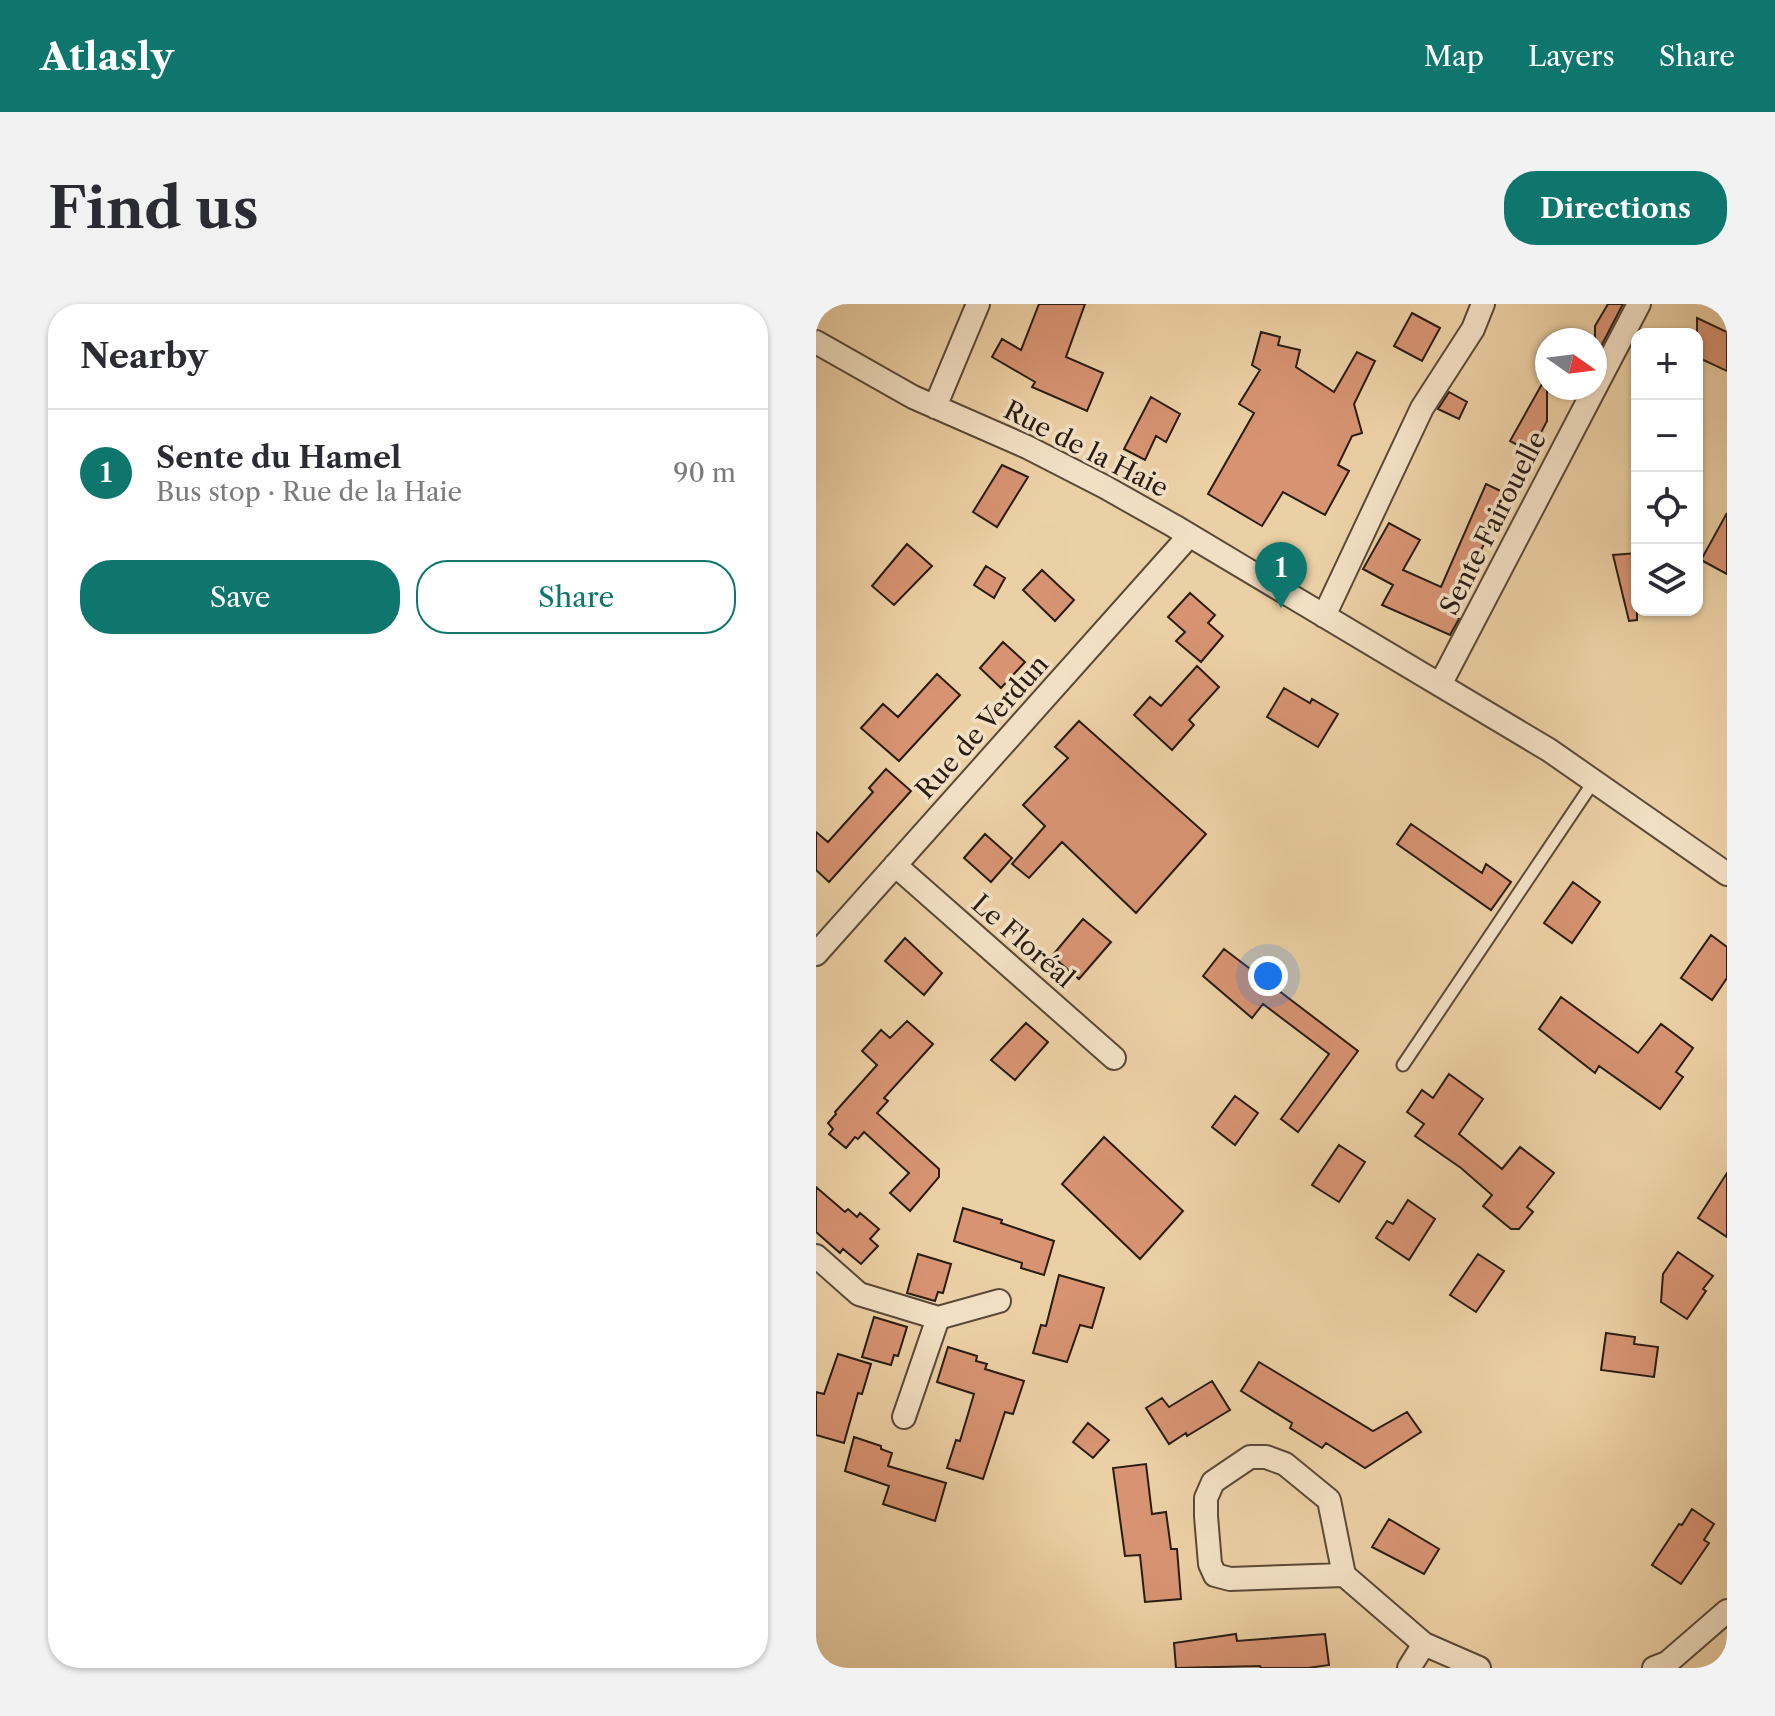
<!DOCTYPE html>
<meta charset="utf-8">
<style>
:root{--surface:#fff;--page:#f2f2f3;--text:#2b2b33;--muted:#7c7c81;--line:#e1e1e2;--accent:#0f766e}
body{margin:0;font-family:"Libre Caslon Text",serif;background:var(--page);color:var(--text)}
.controls{position:absolute;right:24px;top:24px;display:grid;overflow:hidden;border-radius:16px;box-shadow:0 2px 6px #0004}
.controls button{width:72px;height:72px;display:grid;place-items:center;padding:0;border:0;border-bottom:2px solid var(--line);background:var(--surface);color:var(--text);font:40px sans-serif}
.compass{position:absolute;left:719px;top:24px;width:72px;height:72px;border-radius:50%;background:var(--surface);box-shadow:0 2px 6px #0004;rotate:104deg}
.you{position:absolute;left:452px;top:672px;width:28px;height:28px;margin:-20px;border:6px solid #fff;border-radius:50%;background:#1a73e8;box-shadow:0 0 0 12px #1a73e833}
.badge{display:grid;place-items:center;width:52px;height:52px;border-radius:50%;background:var(--accent);color:#fff;font-size:26px;font-weight:700}
.pin{position:absolute;translate:-50% -66px;filter:drop-shadow(0 2px 4px #0008)}
.pin::after{content:'';position:absolute;top:42px;width:28px;height:24px;background:inherit;clip-path:polygon(0 0,100% 0,50% 100%)}
.list{margin:0;padding:0;list-style:none}
h2{display:flex;justify-content:space-between;align-items:center;height:104px;margin:0;padding:0 32px;font-size:34px}
h2 small{font-size:26px;font-weight:400;color:var(--muted)}
.list li{display:grid;grid-template-columns:52px 1fr auto;gap:24px;align-items:center;box-sizing:border-box;height:128px;padding:0 32px;border-top:2px solid var(--line)}
.list b{display:block;font-size:30px;white-space:nowrap}
.list p{margin:0;font-size:26px;white-space:nowrap;color:var(--muted)}
.list em{font-size:26px;font-style:normal;color:var(--muted)}
.actions{display:flex;gap:16px;padding:24px 32px}
.actions a{flex:1;padding:18px 0;border:2px solid var(--accent);border-radius:32px;text-align:center;font-size:28px;color:var(--accent)}
.actions .main{background:var(--accent);color:#fff}
.icon{flex:none;width:44px;height:44px;fill:none;stroke:currentColor;stroke-width:2;stroke-linecap:round;stroke-linejoin:round}
.map{position:relative;flex:none;width:911px;height:1364px;overflow:hidden;border-radius:32px}
header{display:flex;align-items:center;gap:48px;box-sizing:border-box;height:112px;padding:0 40px;background:var(--accent);color:#fff}
header strong{font-size:38px}
nav{display:flex;gap:44px;margin-inline-start:auto;font-size:28px}
.intro{display:flex;align-items:center;justify-content:space-between;box-sizing:border-box;height:192px;padding:0 48px}
h1{margin:0;font-size:56px}
.button{padding:20px 36px;border-radius:32px;background:var(--accent);color:#fff;font-size:28px;font-weight:700}
main{display:flex;gap:48px;padding:0 48px}
aside{flex:1;background:var(--surface);border-radius:32px;box-shadow:0 2px 6px #0004}
.map>svg:first-child{display:block}
.building{fill:#d79372;stroke:#291c13;stroke-width:2}
.lines{fill:none;stroke-linecap:round;stroke-linejoin:round}
.lane-casing{stroke:#5a4938;stroke-width:15}
.street-casing{stroke:#5a4938;stroke-width:26}
.lane{stroke:#f3e0c4;stroke-width:11}
.street{stroke:#f3e0c4;stroke-width:22}
.labels{text-anchor:middle;dominant-baseline:central;stroke-width:7;stroke-linejoin:round;paint-order:stroke}
.street-label{font-size:26px;fill:#291c13;stroke:#f3e0c4}
</style>
<header>
<strong>Atlasly</strong>
<nav><a>Map</a><a>Layers</a><a>Share</a></nav>
</header>
<div class="intro"><h1>Find us</h1><a class="button">Directions</a></div>
<main>
<aside>
<h2>Nearby<small></small></h2>
<ul class="list">
<li><span class="badge">1</span><div><b>Sente du Hamel</b><p>Bus stop · Rue de la Haie</p></div><em>90 m</em></li>
</ul>
<div class="actions"><a class="main">Save</a><a>Share</a></div>
</aside>
<div class="map">
<svg width="911" height="1364" viewBox="0 0 911 1364">
<rect width="100%" height="100%" fill="#ecd0a5"/>
<filter id="stains"><feTurbulence type="fractalNoise" baseFrequency=".0025" numOctaves="4"/><feColorMatrix values="0 0 0 0 .2 0 0 0 0 .09 0 0 0 0 .02 0 0 0 .5 -.17"/></filter>
<radialGradient id="worn" r=".72"><stop offset=".6" stop-color="#630" stop-opacity="0"/><stop offset="1" stop-color="#630" stop-opacity=".3"/></radialGradient>
<path class="building" d="M223 0H269L250 53 287 69 271 107 216 83 219 78 176 53 186 35 205 46Z
M792 0H807L779 54V22Z
M596 9 624 24 606 57 578 42Z
M881 14 911 28V67L881 53Z
M445 28 464 33 462 41 484 46 480 63 518 88 541 48 559 57 538 100 546 129 536 132 522 161 533 167 509 211 467 188 446 222 392 190 438 109 423 100 444 66 436 61Z
M731 71V117L715 148 694 137Z
M633 88 651 98 643 115 622 105Z
M335 93 364 110 350 138 340 132 329 156 308 145Z
M186 161 212 173 181 223 157 208Z
M670 180 693 191 663 250 660 249 634 310 643 315 634 331 566 301 577 281 547 265 573 219 604 236 587 266 625 283Z
M911 209V270L885 256Z
M91 240 116 262 78 301 56 282Z
M821 249V316L813 317 797 251Z
M170 262 189 274 178 294 158 281Z
M226 266 258 296 239 317 207 286Z
M374 289 399 311 392 319 407 332 385 358 360 337 369 328 352 313Z
M187 338 209 358 185 384 164 364Z
M381 362 403 383 373 416 378 421 356 446 318 411 334 393 345 402Z
M121 370 144 391 83 457 45 424 67 400 82 413Z
M468 384 494 399 496 395 522 410 502 443 451 413Z
M263 417 390 530 320 609 246 538 213 574 196 560 229 522 207 501 252 454 239 443Z
M70 465 95 487 13 578 0 566V528L12 538 57 488 53 484Z
M595 520 666 569 670 560 695 578 675 606 581 540Z
M169 530 196 554 175 578 148 554Z
M757 578 784 598 756 639 728 619Z
M267 615 295 638 263 675 236 652Z
M895 631 911 643V674L896 696 865 674Z
M89 634 126 669 108 691 69 657Z
M408 645 542 747 482 828 465 815 513 750 447 700 436 714 387 672Z
M745 693 822 749 845 720 877 744 860 768 867 773 844 805 783 762 779 769 723 725Z
M91 717 117 740 68 794 72 797 61 809 123 865V873L94 907 74 889 93 869 48 828 42 835 39 833 30 844 13 830 17 825 12 819 20 810 19 808 61 761 46 747 65 726 74 734Z
M210 719 232 738 199 776 175 756Z
M633 770 667 795 643 830 686 865 704 843 738 869 711 903 717 908 703 925H695L667 902 676 891 645 864 599 832 608 820 591 808 606 786 617 794Z
M419 792 442 809 419 841 396 823Z
M288 833 367 907 324 955 246 880Z
M523 841 549 858 523 898 496 881Z
M911 869V933L882 914Z
M0 883 29 908 32 905 41 913 44 909 63 925 54 935 62 942 45 960 27 945 24 949 0 928Z
M592 896 619 915 593 956 560 934 571 917 577 920Z
M147 904 186 916 185 919 238 937 228 971 205 964 206 959 138 937Z
M862 948 897 972 887 985 890 987 871 1015 845 998 847 970Z
M102 950 135 960 127 989 122 988 119 997 91 989Z
M662 950 688 967 660 1008 634 991Z
M243 971 288 984 276 1024 264 1021 251 1058 217 1049 225 1021 230 1022Z
M58 1013 91 1023 82 1052 78 1051 75 1061 46 1053Z
M790 1029 819 1033 818 1040 842 1043 838 1073 785 1066Z
M132 1043 161 1052 160 1057 171 1060 169 1065 208 1077 197 1110 189 1108 167 1175 131 1164 140 1136 144 1137 158 1090 121 1078Z
M22 1050 55 1060 46 1090 42 1089 28 1139 0 1131V1088L8 1090Z
M443 1058 557 1127 591 1108 605 1128 549 1164 510 1139 506 1144 474 1124 476 1119 425 1087Z
M396 1077 414 1106 371 1132 370 1129 353 1140 330 1104 346 1094 353 1103Z
M272 1119 293 1136 277 1154 257 1138Z
M38 1133 65 1142V1145L76 1149 72 1162 130 1179 119 1217 67 1200 73 1182 29 1167Z
M330 1160 336 1210 350 1208 355 1245H361L365 1295 329 1298 324 1251 309 1252 297 1164Z
M876 1205 898 1220 888 1236 893 1239 865 1280 836 1261 863 1220 866 1221Z
M573 1215 623 1245 608 1270 556 1243Z
M420 1330 421 1337 509 1330 513 1361 492 1364H445L444 1362 360 1364 358 1339Z"/>
<g class="lines">
<g class="lane-casing">
<path id="lane" d="M587 761 778 477"/>
</g>
<g class="street-casing">
<path id="street" d="M0 38 97 93 211 143 289 183 358 222 733 446 911 570
M779 84 823 0
M119 103 162 0
M508 312 606 104 657 25 667 0
M625 379 779 84
M79 561 298 754
M0 650 373 232
M0 952 43 990 122 1014 183 997
M88 1113 122 1014
M528 1271 414 1275 399 1271 394 1260 390 1212V1194L397 1178 434 1153H450L469 1160 513 1196 528 1271 608 1340 663 1364
M593 1364 608 1340
M838 1364 851 1359 911 1307"/>
</g>
<use href="#lane" class="lane"/>
<use href="#street" class="street"/>
</g>
<g class="labels">
<g class="street-label">
<text transform="translate(270 145) rotate(27)">Rue de la Haie</text>
<text transform="translate(677 219) rotate(-63)">Sente Fairouelle</text>
<text transform="translate(166 423) rotate(-48)">Rue de Verdun</text>
<text transform="translate(207 637) rotate(41)">Le Floréal</text>
</g>
</g>
<rect width="100%" height="100%" filter="url(#stains)"/>
<rect width="100%" height="100%" fill="url(#worn)"/>
</svg>
<div class="controls">
<button>+</button>
<button>−</button>
<button><svg class="icon" aria-label="locate" viewBox="0 0 24 24"><circle cx="12" cy="12" r="6"/><path d="M12 2v4M12 18v4M2 12h4M18 12h4"/></svg></button>
<button><svg class="icon" aria-label="layers" viewBox="0 0 24 24"><path d="M12 4l9 5-9 5-9-5zM3 14l9 5 9-5"/></svg></button>
</div>
<svg class="compass" viewBox="-18 -18 36 36"><path d="M0-13l5 13h-10z" fill="#e53935"/><path d="M0 13l5-13h-10z" fill="#7c7c81"/></svg>
<div class="you"></div>
<div class="pin badge" style="left:465px;top:304px">1</div>
</div>
</main>
